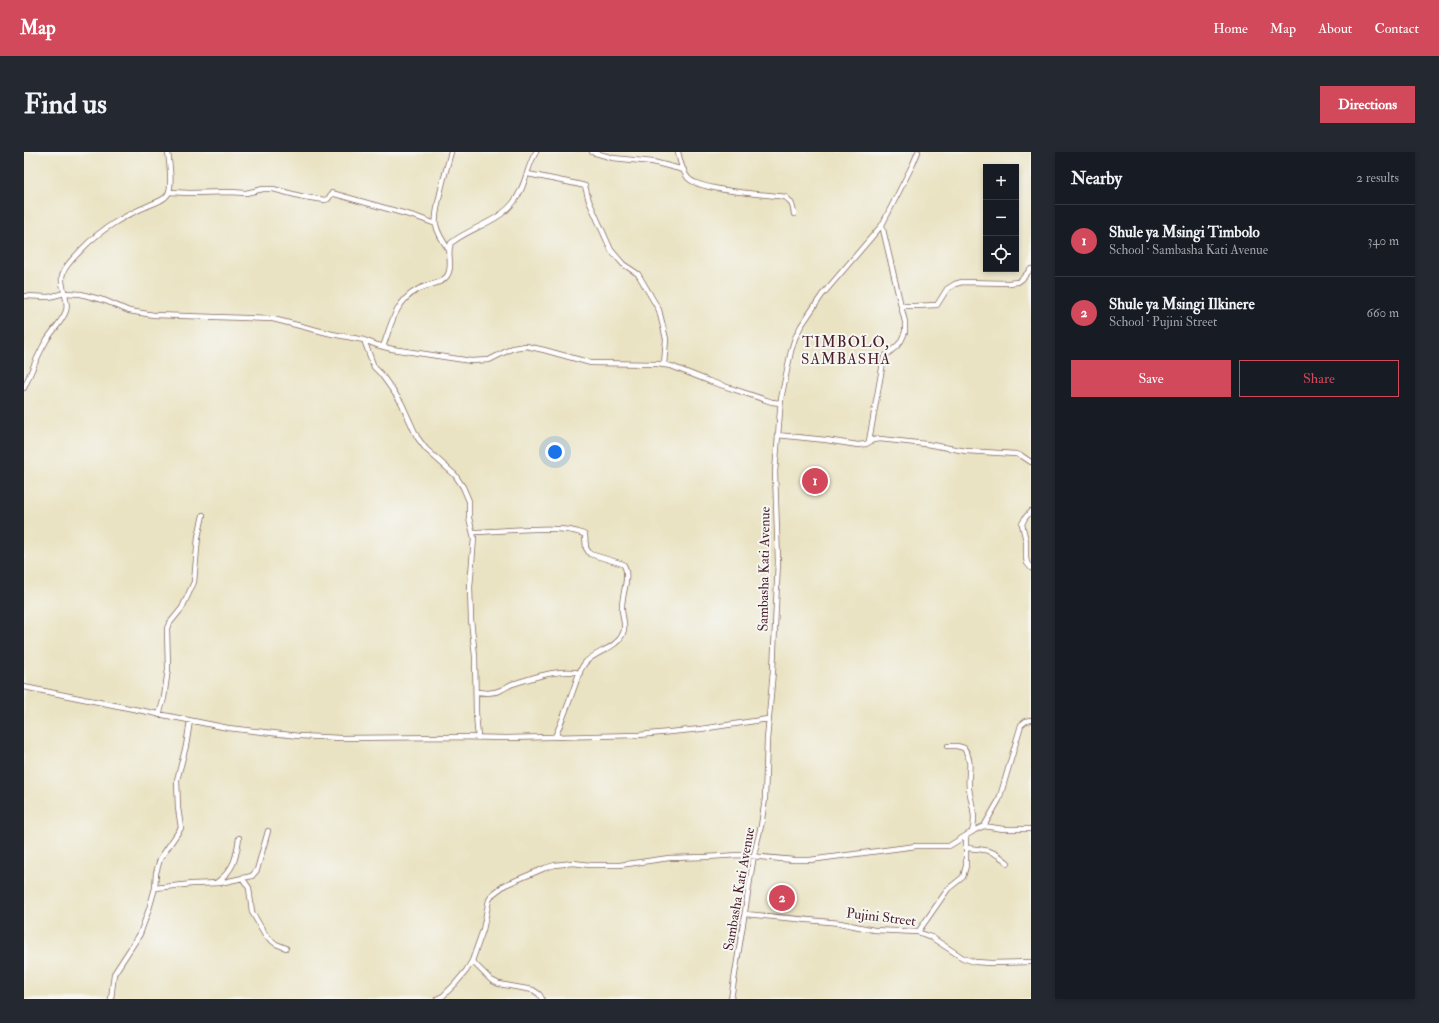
<!DOCTYPE html>
<meta charset="utf-8">
<style>
:root{--surface:#171b24;--page:#242831;--text:#f1f3f6;--muted:#9ea1a6;--line:#363941;--accent:#d1495b}
body{margin:0;font-family:"IM FELL Double Pica",serif;background:var(--page);color:var(--text)}
.controls{position:absolute;right:12px;top:12px;display:grid;overflow:hidden;border-radius:0px;box-shadow:0 2px 6px #0003}
.controls button{width:36px;height:36px;display:grid;place-items:center;padding:0;border:0;border-bottom:1px solid var(--line);background:var(--surface);color:var(--text);font:20px sans-serif}
.you{position:absolute;left:531px;top:300px;width:14px;height:14px;margin:-10px;border:3px solid #fff;border-radius:50%;background:#1a73e8;box-shadow:0 0 0 6px #1a73e833}
.badge{display:grid;place-items:center;width:26px;height:26px;border-radius:50%;background:var(--accent);color:#fff;font-size:13px;font-weight:700}
.pin{position:absolute;translate:-50% -50%;border:2px solid #fff;box-shadow:0 1px 4px #0006}
.list{margin:0;padding:0;list-style:none}
h2{display:flex;justify-content:space-between;align-items:center;height:52px;margin:0;padding:0 16px;font-size:17px}
h2 small{font-size:13px;font-weight:400;color:var(--muted)}
.list li{display:grid;grid-template-columns:26px 1fr auto;gap:12px;align-items:center;box-sizing:border-box;height:72px;padding:0 16px;border-top:1px solid var(--line)}
.list b{display:block;font-size:15px;white-space:nowrap}
.list p{margin:0;font-size:13px;white-space:nowrap;color:var(--muted)}
.list em{font-size:13px;font-style:normal;color:var(--muted)}
.actions{display:flex;gap:8px;padding:12px 16px}
.actions a{flex:1;padding:9px 0;border:1px solid var(--accent);border-radius:0px;text-align:center;font-size:14px;color:var(--accent)}
.actions .main{background:var(--accent);color:#fff}
.icon{flex:none;width:22px;height:22px;fill:none;stroke:currentColor;stroke-width:2;stroke-linecap:round;stroke-linejoin:round}
.map{position:relative;flex:none;width:1007px;height:847px;overflow:hidden;border-radius:0px}
header{display:flex;align-items:center;gap:24px;box-sizing:border-box;height:56px;padding:0 20px;background:var(--accent);color:#fff}
header strong{font-size:19px}
nav{display:flex;gap:22px;margin-inline-start:auto;font-size:14px}
.intro{display:flex;align-items:center;justify-content:space-between;box-sizing:border-box;height:96px;padding:0 24px}
h1{margin:0;font-size:28px}
.button{padding:10px 18px;border-radius:0px;background:var(--accent);color:#fff;font-size:14px;font-weight:700}
main{display:flex;gap:24px;padding:0 24px}
aside{flex:1;background:var(--surface);border-radius:0px;box-shadow:0 2px 6px #0003}
.map>svg:first-child{display:block}
.lines{fill:none;stroke-linecap:round;stroke-linejoin:round}
.street-casing{stroke:#826460;stroke-width:6}
.street{stroke:#fff;stroke-width:4.5}
.labels{text-anchor:middle;dominant-baseline:central;stroke-width:4;stroke-linejoin:round;paint-order:stroke}
.street-label{font-size:14px;fill:#4a1f2b;stroke:#f6f6f2}
.neighbourhood-label{font-size:15px;letter-spacing:1px;fill:#4a1f2b;stroke:#f6f6f2}
</style>
<header>
<strong>Map</strong>
<nav><a>Home</a><a>Map</a><a>About</a><a>Contact</a></nav>
</header>
<div class="intro"><h1>Find us</h1><a class="button">Directions</a></div>
<main>
<div class="map">
<svg width="1007" height="847" viewBox="0 0 1007 847">
<rect width="100%" height="100%" fill="#f6f6f2"/>
<filter id="ink" filterUnits="userSpaceOnUse"><feTurbulence type="fractalNoise" baseFrequency=".025" numOctaves="2"/><feDisplacementMap in="SourceGraphic" scale="8" xChannelSelector="R" yChannelSelector="G"/><feConvolveMatrix kernelMatrix="1 2 1 2 8 2 1 2 1" color-interpolation-filters="sRGB"/></filter>
<filter id="wash" filterUnits="userSpaceOnUse"><feTurbulence type="fractalNoise" baseFrequency=".012" numOctaves="4" result="noise"/><feDisplacementMap in="SourceGraphic" scale="16" xChannelSelector="R" yChannelSelector="G"/><feGaussianBlur stdDeviation="0.9" result="paint"/><feColorMatrix in="noise" values="0 0 0 0 0 0 0 0 0 0 0 0 0 0 0 0 0 1.4 0 .05"/><feComposite in="paint" operator="in"/></filter>
<g filter="url(#wash)">
<rect width="100%" height="100%" fill="#eae3c3"/>
</g>
<g filter="url(#ink)">
<g class="lines">
<g class="street-casing">
<path id="street" d="M568 0 589 6 629 10 660 18
M654 0C656 9 658 19 664 26 676 39 742 42 761 45 768 49 769 55 770 62
M504 22 553 32 561 34 565 49 587 98 599 112 614 122 635 158 642 187 640 213
M145 40 166 41 206 40 222 41 239 37H249L280 45 301 48 304 47 308 41 311 42 393 65 412 72
M425 98C420 91 414 82 412 73 409 61 423 15 427 0
M0 144 25 145 41 141 57 142 82 149 105 159 130 163 249 167 308 182 340 188 353 193 368 197 447 209 465 208 489 196 502 194 520 198 567 211 634 212 647 214 685 229 748 250 757 251
M877 154H890L913 153 923 137 931 132 938 130 985 131 994 130 998 127 1007 117
M340 188 350 215 357 222 377 250 393 285 402 297 431 323 439 335 445 349V366L450 386 446 435 447 468 451 504 452 561 454 586
M359 195C367 173 371 150 393 138 402 132 417 133 423 124 430 114 422 102 427 91 446 76 474 70 489 51 502 35 502 16 512 0
M0 236C7 221 13 204 22 189 28 179 38 170 42 159 46 147 34 132 39 121 42 112 52 104 58 97 78 76 100 64 126 53 132 50 140 49 144 42 149 33 145 10 144 0
M753 283 802 288 834 293 842 292 849 288 856 287 902 292 942 299 992 302 998 304 1007 310
M845 289 860 205 874 193 877 189 881 180V170L877 154 858 73
M1007 359 1001 366 998 372 1002 389V406L1003 411 1007 416
M449 380C474 380 542 371 561 383L562 396 566 402 599 412C607 421 598 443 598 454 597 463 603 474 599 481 593 497 571 499 561 511 555 518 553 528 550 536 544 553 538 569 531 585
M0 535 204 576 275 584 317 586 430 585 482 586 615 583 677 577 744 567
M452 540C461 541 469 542 477 538 481 536 484 534 488 532 509 526 534 516 556 521
M135 563 140 546 144 517 143 476 145 472 158 456 170 430 174 385 179 363
M924 594H933L940 596C950 611 943 620 945 636 947 652 953 663 948 680
M960 674 975 648 997 573 1002 569 1007 568
M942 696C962 698 968 697 984 711
M219 727 225 736 228 760 242 784 252 792 262 796
M192 731C210 718 212 707 215 686
M131 736 168 732 196 731 228 724 233 718 244 679
M721 762 816 771 850 778 894 780 907 785 939 806 951 810 967 811 1007 810
M894 780 924 737 939 725 942 714V684
M448 809 467 828 475 832 509 838 515 842 518 847
M87 847 90 822 116 782 125 757 131 736 132 721 136 707 157 676 154 656 153 628 162 594 166 569
M413 847 419 844 431 832 442 819 448 809 459 778 465 748 469 742 481 733 521 716 531 713 549 711 566 713H596L645 706 682 705 715 703 770 708H786L892 694H925L951 678 960 674 979 677H1007
M707 847 730 703 737 674 741 647 743 588 749 519 754 409 751 320 757 247 767 199 771 186 777 174 798 143 858 73 889 12 894 0"/>
</g>
<use href="#street" class="street"/>
</g>
</g>
<g class="labels">
<g class="street-label">
<text transform="translate(740 417) rotate(-89)">Sambasha Kati Avenue</text>
<text transform="translate(715 737) rotate(-80)">Sambasha Kati Avenue</text>
<text transform="translate(857 765) rotate(7)">Pujini Street</text>
</g>
<g class="neighbourhood-label">
<text x="822" y="190">TIMBOLO,<tspan x="822" dy="17">SAMBASHA</tspan></text>
</g>
</g>
</svg>
<div class="controls">
<button>+</button>
<button>−</button>
<button><svg class="icon" aria-label="locate" viewBox="0 0 24 24"><circle cx="12" cy="12" r="6"/><path d="M12 2v4M12 18v4M2 12h4M18 12h4"/></svg></button>
</div>
<div class="you"></div>
<div class="pin badge" style="left:791px;top:329px">1</div>
<div class="pin badge" style="left:758px;top:746px">2</div>
</div>
<aside>
<h2>Nearby<small>2 results</small></h2>
<ul class="list">
<li><span class="badge">1</span><div><b>Shule ya Msingi Timbolo</b><p>School · Sambasha Kati Avenue</p></div><em>340 m</em></li>
<li><span class="badge">2</span><div><b>Shule ya Msingi Ilkinere</b><p>School · Pujini Street</p></div><em>660 m</em></li>
</ul>
<div class="actions"><a class="main">Save</a><a>Share</a></div>
</aside>
</main>
